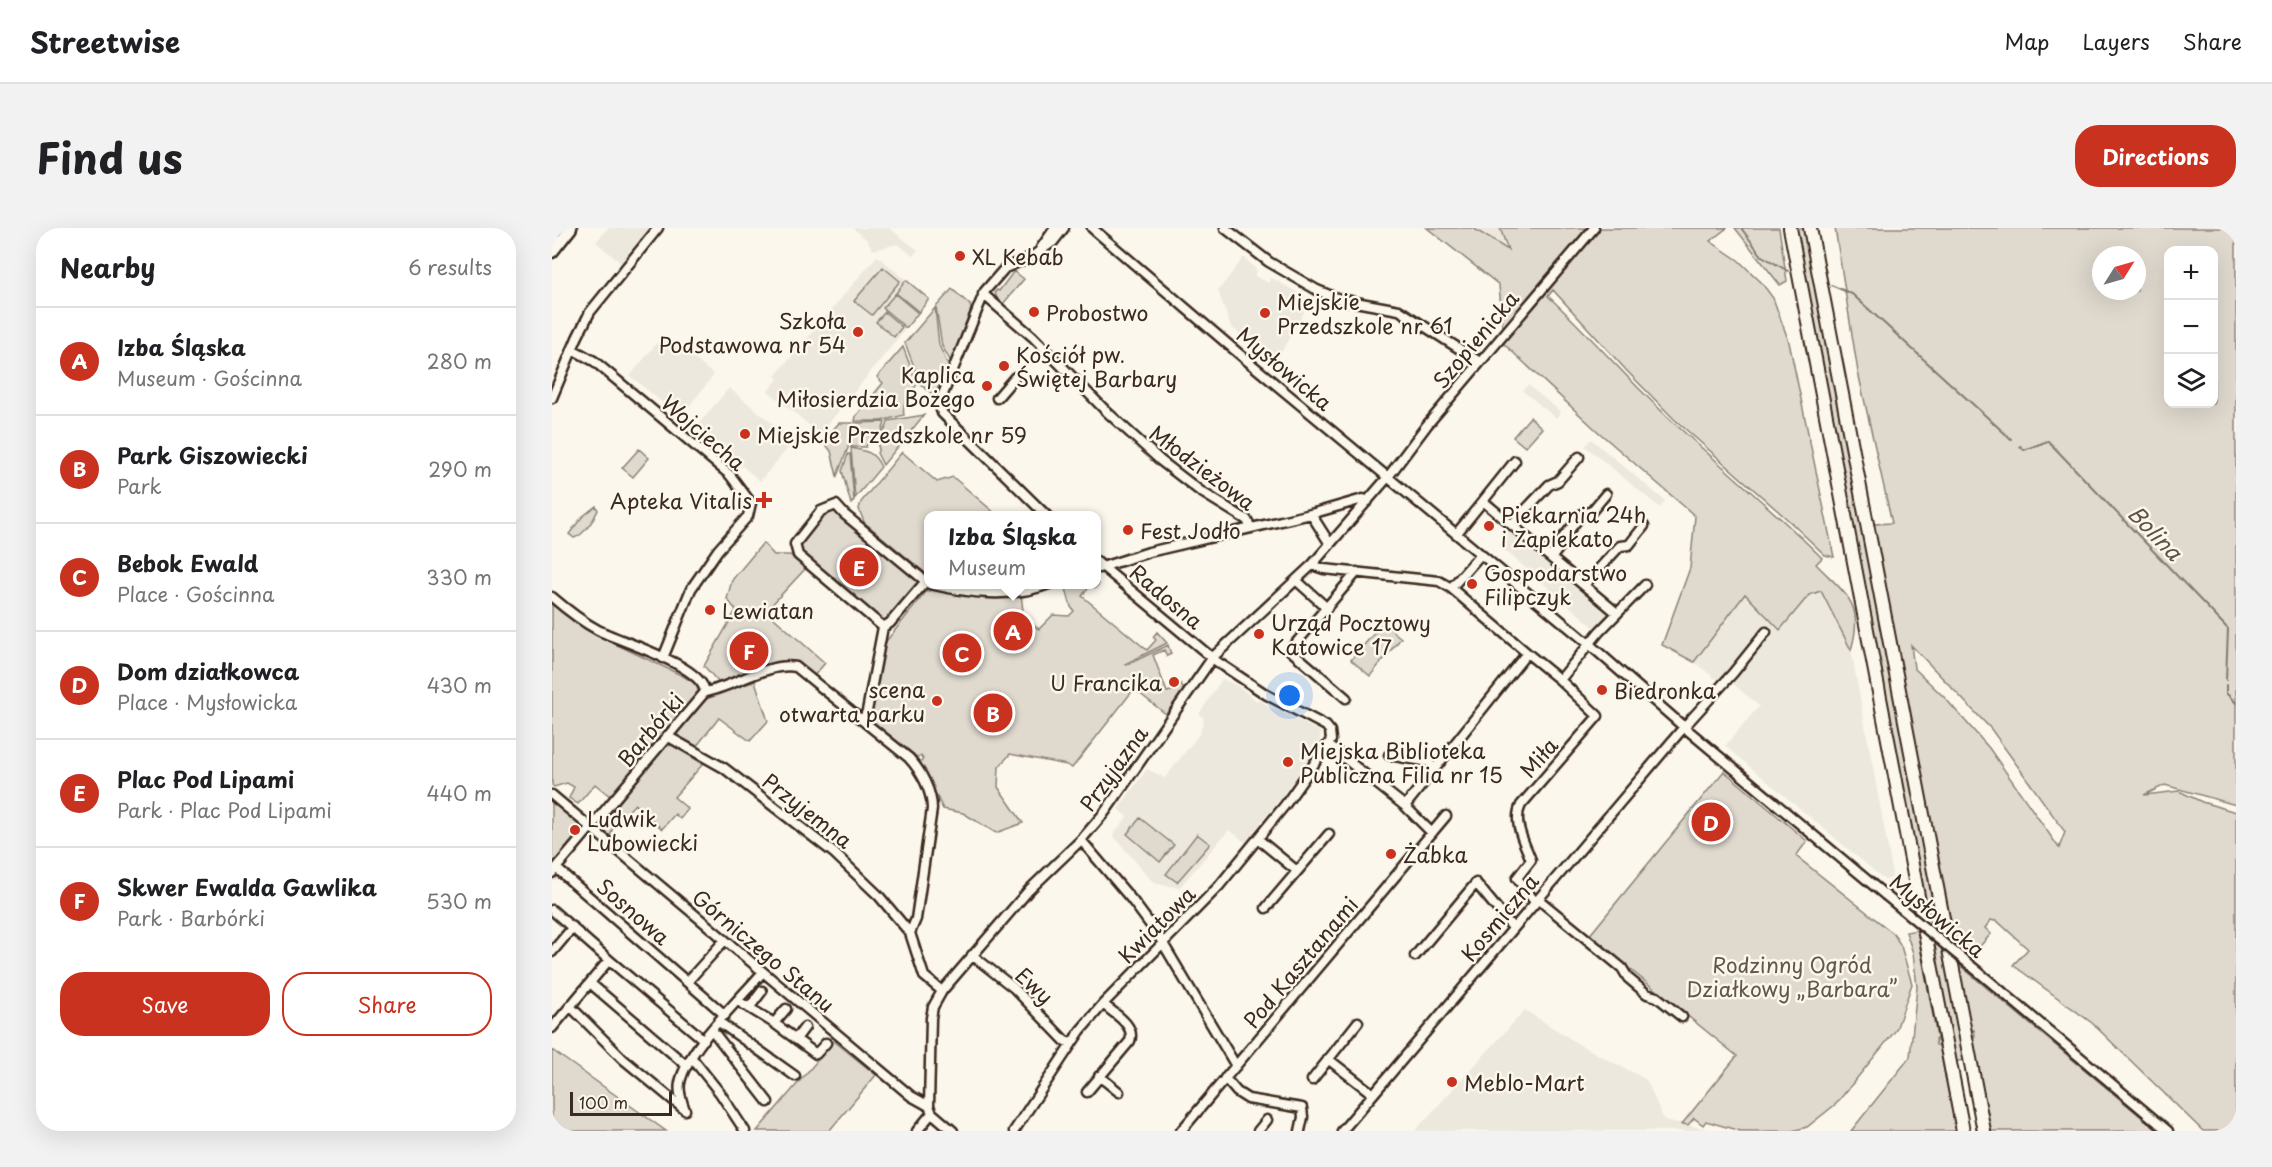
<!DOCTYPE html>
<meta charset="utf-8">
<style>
:root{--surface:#fff;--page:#f2f2f2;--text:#202124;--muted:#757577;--line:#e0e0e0;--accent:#c8321e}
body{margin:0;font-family:"Playpen Sans",sans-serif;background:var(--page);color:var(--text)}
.controls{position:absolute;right:18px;top:18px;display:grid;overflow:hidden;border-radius:12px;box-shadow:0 6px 24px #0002}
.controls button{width:54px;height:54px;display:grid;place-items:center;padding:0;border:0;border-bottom:2px solid var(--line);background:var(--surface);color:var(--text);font:30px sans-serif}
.compass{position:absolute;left:1540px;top:18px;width:54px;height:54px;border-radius:50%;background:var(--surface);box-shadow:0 6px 24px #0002;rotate:53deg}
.scale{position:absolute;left:18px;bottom:15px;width:102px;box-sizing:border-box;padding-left:6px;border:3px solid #3b2a1e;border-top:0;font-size:16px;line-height:21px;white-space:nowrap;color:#3b2a1e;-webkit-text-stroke:4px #fbf7ec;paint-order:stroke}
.you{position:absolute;left:738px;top:468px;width:21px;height:21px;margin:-15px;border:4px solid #fff;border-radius:50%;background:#1a73e8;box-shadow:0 0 0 9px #1a73e833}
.badge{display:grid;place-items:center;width:39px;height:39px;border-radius:50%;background:var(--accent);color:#fff;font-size:20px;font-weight:700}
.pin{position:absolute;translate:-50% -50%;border:3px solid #fff;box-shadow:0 2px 6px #0006}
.popup{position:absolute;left:372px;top:283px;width:177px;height:78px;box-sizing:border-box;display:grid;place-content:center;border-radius:12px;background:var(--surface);filter:drop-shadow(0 2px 4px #0005);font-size:20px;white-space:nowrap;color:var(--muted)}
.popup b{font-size:22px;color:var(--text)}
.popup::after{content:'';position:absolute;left:50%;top:100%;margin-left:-12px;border:12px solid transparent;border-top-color:var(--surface)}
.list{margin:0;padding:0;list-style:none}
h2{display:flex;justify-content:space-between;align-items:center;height:78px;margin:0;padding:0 24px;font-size:26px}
h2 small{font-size:20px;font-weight:400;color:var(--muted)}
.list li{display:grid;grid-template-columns:39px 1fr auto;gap:18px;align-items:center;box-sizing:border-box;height:108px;padding:0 24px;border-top:2px solid var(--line)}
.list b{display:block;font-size:22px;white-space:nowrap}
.list p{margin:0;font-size:20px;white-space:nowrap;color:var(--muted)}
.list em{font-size:20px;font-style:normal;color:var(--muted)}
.actions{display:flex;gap:12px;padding:18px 24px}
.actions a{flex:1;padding:14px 0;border:2px solid var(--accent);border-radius:24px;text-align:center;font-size:21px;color:var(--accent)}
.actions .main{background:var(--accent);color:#fff}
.icon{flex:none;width:33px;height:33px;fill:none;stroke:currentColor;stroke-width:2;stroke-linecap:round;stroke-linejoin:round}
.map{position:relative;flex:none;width:1684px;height:903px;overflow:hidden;border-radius:24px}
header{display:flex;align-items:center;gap:36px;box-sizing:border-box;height:84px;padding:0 30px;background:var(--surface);border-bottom:2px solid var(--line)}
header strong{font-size:28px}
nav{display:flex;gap:33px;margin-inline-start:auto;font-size:21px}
.intro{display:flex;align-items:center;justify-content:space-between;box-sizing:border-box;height:144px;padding:0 36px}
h1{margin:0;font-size:42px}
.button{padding:15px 27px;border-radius:24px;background:var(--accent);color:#fff;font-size:21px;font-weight:700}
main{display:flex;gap:36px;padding:0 36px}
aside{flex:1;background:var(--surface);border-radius:24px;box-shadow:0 6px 24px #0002}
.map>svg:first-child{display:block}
.built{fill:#ede8dd}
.green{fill:#dfd9ce;stroke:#8d8276;stroke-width:1.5;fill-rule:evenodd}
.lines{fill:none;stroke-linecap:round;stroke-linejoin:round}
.stream{stroke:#85796d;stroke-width:2}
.minor-casing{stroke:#3b2a1e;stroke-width:13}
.major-casing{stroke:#3b2a1e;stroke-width:15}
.highway-casing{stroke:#3b2a1e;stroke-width:16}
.minor{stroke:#fbf7ec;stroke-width:8}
.major{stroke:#fbf7ec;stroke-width:10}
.highway{stroke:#fbf7ec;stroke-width:12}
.minor-bridge-casing{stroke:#3b2a1e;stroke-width:13;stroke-linecap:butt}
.minor-bridge{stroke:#fbf7ec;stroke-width:8}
.poi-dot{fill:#c8321e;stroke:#fbf7ec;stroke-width:2}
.labels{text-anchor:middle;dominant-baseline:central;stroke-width:5;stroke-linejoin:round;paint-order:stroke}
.poi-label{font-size:21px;fill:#3b2a1e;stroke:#fbf7ec;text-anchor:start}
.street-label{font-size:21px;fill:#3b2a1e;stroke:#fbf7ec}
.park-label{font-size:21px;fill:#64564a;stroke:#fbf7ec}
.water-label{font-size:22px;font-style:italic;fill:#605246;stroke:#fbf7ec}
</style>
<header>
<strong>Streetwise</strong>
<nav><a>Map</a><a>Layers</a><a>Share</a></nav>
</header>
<div class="intro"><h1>Find us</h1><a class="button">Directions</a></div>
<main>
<aside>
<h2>Nearby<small>6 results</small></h2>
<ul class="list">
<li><span class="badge">A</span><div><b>Izba Śląska</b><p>Museum · Gościnna</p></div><em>280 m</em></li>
<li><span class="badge">B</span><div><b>Park Giszowiecki</b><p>Park</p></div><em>290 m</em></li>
<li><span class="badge">C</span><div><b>Bebok Ewald</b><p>Place · Gościnna</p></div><em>330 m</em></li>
<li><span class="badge">D</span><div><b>Dom działkowca</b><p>Place · Mysłowicka</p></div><em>430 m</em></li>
<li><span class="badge">E</span><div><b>Plac Pod Lipami</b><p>Park · Plac Pod Lipami</p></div><em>440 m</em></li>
<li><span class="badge">F</span><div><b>Skwer Ewalda Gawlika</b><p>Park · Barbórki</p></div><em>530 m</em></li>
</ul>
<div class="actions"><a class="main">Save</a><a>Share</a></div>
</aside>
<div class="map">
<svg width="1684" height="903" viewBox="0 0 1684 903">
<rect width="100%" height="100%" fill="#fbf7ec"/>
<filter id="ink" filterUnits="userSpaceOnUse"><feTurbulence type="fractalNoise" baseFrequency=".0167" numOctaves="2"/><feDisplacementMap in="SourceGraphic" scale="12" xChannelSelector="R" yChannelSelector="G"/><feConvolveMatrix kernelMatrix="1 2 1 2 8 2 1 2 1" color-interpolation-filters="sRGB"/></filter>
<g filter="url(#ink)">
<path class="built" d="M56 0H100L70 36 44 14Z
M301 0H337L366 22 361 28 346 16 321 22 315 12Z
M921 0H948L957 23 930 6Z
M325 28 378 71 268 206 216 163 226 151 223 148Z
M692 29 705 42 703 48 717 55 720 50 759 72 724 133 679 99 666 63Z
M112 106 162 147 130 187H126L78 148Z
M976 157 1009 184 1004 190 971 163Z
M177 160 242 213 208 253 144 199Z
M1039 211 1113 273 1108 280 1033 218Z
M961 300 1059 385 1045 402 947 317Z
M1270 362 1299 422 1339 636 1340 650 1333 652 1173 518 1207 478 1180 455 1168 454 1142 434 1193 366 1228 402 1257 367Z
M670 451 686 458 705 473 707 471 718 480 724 481 769 504 767 516 732 566 702 603 696 616 677 602 627 660 605 656 599 652 561 607 575 589 566 581 595 541 613 550 648 505 652 490 647 486Z
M973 782 1028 817 1091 850 1095 853 1112 892 1164 903H863Z"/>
<path class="green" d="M875 0H921L956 22 948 0H1175L1158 13 1186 32 1209 54 1221 70 1237 114 1282 329 1273 327 1234 290 1122 191 1074 142 1001 62 996 68C1039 108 1078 154 1121 194 1171 240 1222 282 1270 330L1264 336C1294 367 1313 375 1299 422L1269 363 1257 367 1228 402 1193 366 1142 434 1110 417 1138 340 1143 288 1043 201 952 116 947 57Z
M1183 0H1227L1235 53 1228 57Z
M1243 0H1253L1413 832 1401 834Z
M1283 0H1684V577L1613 557 1592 567 1627 563 1650 574 1684 584V903H1651L1540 795 1461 737 1476 721 1444 692 1442 693 1439 692 1433 700 1439 706 1418 729 1402 716 1322 296 1340 295 1306 144ZM1616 22H1662V176H1616ZM1549 27H1585V63H1549ZM1359 417 1439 501 1513 604 1507 620 1437 520 1393 470 1362 440Z
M331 39 348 53 320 87 302 73Z
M462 43 472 51 451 76 445 71 443 64 445 62 447 63Z
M354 52 377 71 367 84 344 65Z
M400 61 418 77 419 81 399 134 390 118 384 79Z
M343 66 366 85 354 100 331 80Z
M383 80 387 117 397 139 382 167 369 157 353 115Z
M333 84 350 99 342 109 324 94Z
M351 119 365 156C359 167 349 174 352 187L329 193H303L304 188 331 155 325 149Z
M372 187 331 237 325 225 327 221 325 215 335 198 336 193Z
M978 189 990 200 973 219 961 209Z
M333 194C331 205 324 212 315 216L314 219H299L303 195Z
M287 195H301L296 220 285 248 279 223 271 213Z
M299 220C315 223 322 224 329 239L303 270Z
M87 221 97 230 81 249 70 240Z
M350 224 385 254 401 249 445 287 377 288V348L312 294 307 281 309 274Z
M296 226H298L302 272 299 276 290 243Z
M44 278 46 282C42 292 32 307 22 310L17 306 30 289Z
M277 282 283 283 290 288 369 354 333 395 246 322C249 306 262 289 277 282Z
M211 315 222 327H238L254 340 214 383 273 435 261 449 246 438 195 447 167 455 152 438 184 382 175 371 180 352Z
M545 354 547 356 543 360 539 357 530 368 595 422 604 412 601 409 605 404 615 415 573 436 575 437 616 417 619 426 615 428 612 422 601 427 615 464 626 461 625 457 629 456 632 463 615 487 582 461 520 540 515 537 458 526 447 539 446 559 471 595 444 605 411 585 391 581 368 534 371 531 369 528 365 529 318 491 317 487 331 417 374 364 380 362 419 369 469 366 472 391 487 401 501 387 517 388 522 383 519 379 513 357 545 356Z
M0 376 42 406 131 448 144 456 147 466 59 569 43 556 26 576 17 570 22 559 15 555 2 559 0 557Z
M831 395 849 410 818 448 799 432Z
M203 453 216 493 198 513 167 490 144 519 122 506 149 473Z
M121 517 151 536 122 569 136 581 128 591 123 586 110 601 83 576 61 599 58 609 50 600 51 595 107 525 115 518Z
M1172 543 1255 613 1244 628 1342 706 1349 718 1360 756 1344 802 1284 876 1255 899 1240 903H1188L1154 893 1151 897 1142 890 1136 897 1130 896 1185 828 1037 708Z
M0 573 31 600 0 637Z
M588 590 622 617 608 634 575 606Z
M645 606 658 616 625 654 614 646Z
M1365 702 1386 815 1384 811H1383L1384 817H1387L1404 903H1299L1358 829 1365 759 1361 725 1354 704Z
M1405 735 1606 903H1439L1420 809 1423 808 1422 802 1418 803Z
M282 813 324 847 277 903H205Z
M0 822 114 903H0Z"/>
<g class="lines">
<path class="stream" d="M1189 0 1210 28 1236 43
M1279 57 1300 66 1459 211
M1468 218 1472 222 1496 213 1676 401 1674 452
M1674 457V465L1684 475"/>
<g class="minor-casing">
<path id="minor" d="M540 0 692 130 1037 416 1132 499 1333 667
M673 0 717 34 765 62 787 71 847 82 928 134
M489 20 503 0
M431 66 481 109 554 183 609 233 648 263 695 292 699 300
M20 121 42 133 178 247 199 275 196 288 166 322 139 361 111 430
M0 170 25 110 38 84 106 0
M445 170 463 149
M931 273 963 233
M759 286 778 316
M495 288 390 185 387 176 433 63 453 40 479 29 501 14 512 0
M960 296 997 257 1006 253 1027 229
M905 305 931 273 1065 385
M1000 329 1009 317 1010 311 1031 285 1039 284 1054 266
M760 337 772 341 887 353 899 360 975 425
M547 340 597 324 759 286 811 271 816 273
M745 353 775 380
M373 354 338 395 331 399 246 327 243 316 269 283 284 277 292 286 377 356
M378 356C416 365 459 371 497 356
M1032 357 1068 318 1077 317 1092 298
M899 360 929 326
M0 369C14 381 29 393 46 402 69 414 150 437 153 464
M1008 452 1047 404 1093 357
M794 470 738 422 805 344
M311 493 315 483 331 399
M115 508 172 540 282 625 327 668 358 705
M776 517 853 578 880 605
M837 527 877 534 881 541
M0 567 359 868 377 878 380 885 401 903
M853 578 975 425 1008 452 1046 488 969 577C960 594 973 616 979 632L965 650 983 674
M706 611 745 643
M529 612 580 672 606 707 684 838
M4 640 173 787
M0 645 153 464C181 459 216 434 244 439L357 530C369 543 380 563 380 581L364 691 358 705 372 748 390 763
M986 671 1070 740 1076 750 1095 766 1105 769 1130 789
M714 680 777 606
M0 682 57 732 0 800
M0 724 21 699
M420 727 462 760 513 813 519 815
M863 728 924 655 961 700
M57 732 152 812
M1435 751 1616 903
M136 753 172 713
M38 755 135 838
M186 773 222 795 264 826 274 815
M18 778 71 831 133 882
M197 780 210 763
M167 794 243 848
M222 795 234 781
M160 802 216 874
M244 811 253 799
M140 830 168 865 193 903
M776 831 821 866
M547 848 567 864
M673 850 685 864 696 871 750 880 751 889 748 903
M760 852 806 794
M535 864 578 813C584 797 561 785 551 776
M377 878 379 790 381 779 390 763 477 662 529 612 553 584 661 429 760 337 836 249 875 197 1042 0
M133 882C130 874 126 864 128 855 134 822 188 771 210 745
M365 903 380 885
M462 903 528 803 551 776 667 658 733 577 779 512 778 503 774 498 715 467 664 433 545 334
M629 903 894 588
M706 903 715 892
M790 903 1132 499 1181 445 1214 404"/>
</g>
<g class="major-casing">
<path id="major" d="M0 5 3 0
M0 24 19 0"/>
</g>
<g class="highway-casing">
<path id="highway" d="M1238 0 1411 903
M1258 0 1432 903"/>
</g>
<use href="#minor" class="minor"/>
<use href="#major" class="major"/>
<use href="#highway" class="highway"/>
<g class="minor-bridge-casing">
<path id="minor-bridge" d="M1333 667 1435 751"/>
</g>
<use href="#minor-bridge" class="minor-bridge"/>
</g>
</g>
<g class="poi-dot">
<circle cx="408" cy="28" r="6"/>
<circle cx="482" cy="84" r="6"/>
<circle cx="713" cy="85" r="6"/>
<circle cx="306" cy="104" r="6"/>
<circle cx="452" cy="138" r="6"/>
<circle cx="435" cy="158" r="6"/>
<circle cx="193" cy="206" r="6"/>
<path d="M209 263h6v6h6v6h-6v6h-6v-6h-6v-6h6z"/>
<circle cx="937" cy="298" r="6"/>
<circle cx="576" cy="302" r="6"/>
<circle cx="920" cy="356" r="6"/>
<circle cx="158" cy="382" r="6"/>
<circle cx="707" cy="406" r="6"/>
<circle cx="622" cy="454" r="6"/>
<circle cx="1050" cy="462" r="6"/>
<circle cx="385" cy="473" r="6"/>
<circle cx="736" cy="534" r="6"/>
<circle cx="23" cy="602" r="6"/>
<circle cx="839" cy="626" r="6"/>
<circle cx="900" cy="854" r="6"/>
</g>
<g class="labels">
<g class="poi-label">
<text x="420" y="28">XL Kebab</text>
<text x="725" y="73">Miejskie<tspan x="725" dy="24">Przedszkole nr 61</tspan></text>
<text x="494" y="84">Probostwo</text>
<text x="294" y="92" text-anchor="end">Szkoła<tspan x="294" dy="24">Podstawowa nr 54</tspan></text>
<text x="464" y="126">Kościół pw.<tspan x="464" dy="24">Świętej Barbary</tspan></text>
<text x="423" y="146" text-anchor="end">Kaplica<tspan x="423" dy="24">Miłosierdzia Bożego</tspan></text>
<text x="205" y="206">Miejskie Przedszkole nr 59</text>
<text x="200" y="272" text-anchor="end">Apteka Vitalis</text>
<text x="949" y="286">Piekarnia 24h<tspan x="949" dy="24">i Zapiekato</tspan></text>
<text x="588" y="302">Fest Jodło</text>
<text x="932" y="344">Gospodarstwo<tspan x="932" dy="24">Filipczyk</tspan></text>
<text x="170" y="382">Lewiatan</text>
<text x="719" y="394">Urząd Pocztowy<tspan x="719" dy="24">Katowice 17</tspan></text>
<text x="610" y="454" text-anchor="end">U Francika</text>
<text x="373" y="461" text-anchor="end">scena<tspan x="373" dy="24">otwarta parku</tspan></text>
<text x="1062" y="462">Biedronka</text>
<text x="748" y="522">Miejska Biblioteka<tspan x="748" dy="24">Publiczna Filia nr 15</tspan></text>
<text x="35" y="590">Ludwik<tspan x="35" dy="24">Lubowiecki</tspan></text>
<text x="851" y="626">Żabka</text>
<text x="912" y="854">Meblo-Mart</text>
</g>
<g class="street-label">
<text transform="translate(923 111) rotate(-50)">Szopienicka</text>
<text transform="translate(733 140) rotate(40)">Mysłowicka</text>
<text transform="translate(152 204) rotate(41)">Wojciecha</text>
<text transform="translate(651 239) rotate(37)">Młodzieżowa</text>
<text transform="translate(615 368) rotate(40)">Radosna</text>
<text transform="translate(98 501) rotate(-50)">Barbórki</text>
<text transform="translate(986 529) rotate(-49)">Miła</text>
<text transform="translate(561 540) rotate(-54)">Przyjazna</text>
<text transform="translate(256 582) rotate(38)">Przyjemna</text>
<text transform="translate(82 683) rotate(41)">Sosnowa</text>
<text transform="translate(1386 687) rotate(40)">Mysłowicka</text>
<text transform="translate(947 689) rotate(-50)">Kosmiczna</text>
<text transform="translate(604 696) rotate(-45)">Kwiatowa</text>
<text transform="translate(212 722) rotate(40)">Górniczego Stanu</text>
<text transform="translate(748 734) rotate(-50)">Pod Kasztanami</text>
<text transform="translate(483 757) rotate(43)">Ewy</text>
</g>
<g class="park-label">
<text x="1240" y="736">Rodzinny Ogród<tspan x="1240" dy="24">Działkowy „Barbara”</tspan></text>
</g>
<g class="water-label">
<text transform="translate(1604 304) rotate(46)">Bolina</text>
</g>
</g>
</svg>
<div class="controls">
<button>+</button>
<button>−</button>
<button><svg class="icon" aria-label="layers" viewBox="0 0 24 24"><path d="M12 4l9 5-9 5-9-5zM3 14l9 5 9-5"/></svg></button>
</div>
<svg class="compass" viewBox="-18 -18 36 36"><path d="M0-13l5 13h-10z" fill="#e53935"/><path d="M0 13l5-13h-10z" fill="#757577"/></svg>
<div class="scale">100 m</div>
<div class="you"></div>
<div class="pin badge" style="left:461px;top:403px">A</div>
<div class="popup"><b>Izba Śląska</b>Museum</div>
<div class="pin badge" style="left:441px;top:485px">B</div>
<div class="pin badge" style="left:410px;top:425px">C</div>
<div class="pin badge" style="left:1159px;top:594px">D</div>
<div class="pin badge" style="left:307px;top:339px">E</div>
<div class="pin badge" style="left:197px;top:423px">F</div>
</div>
</main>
